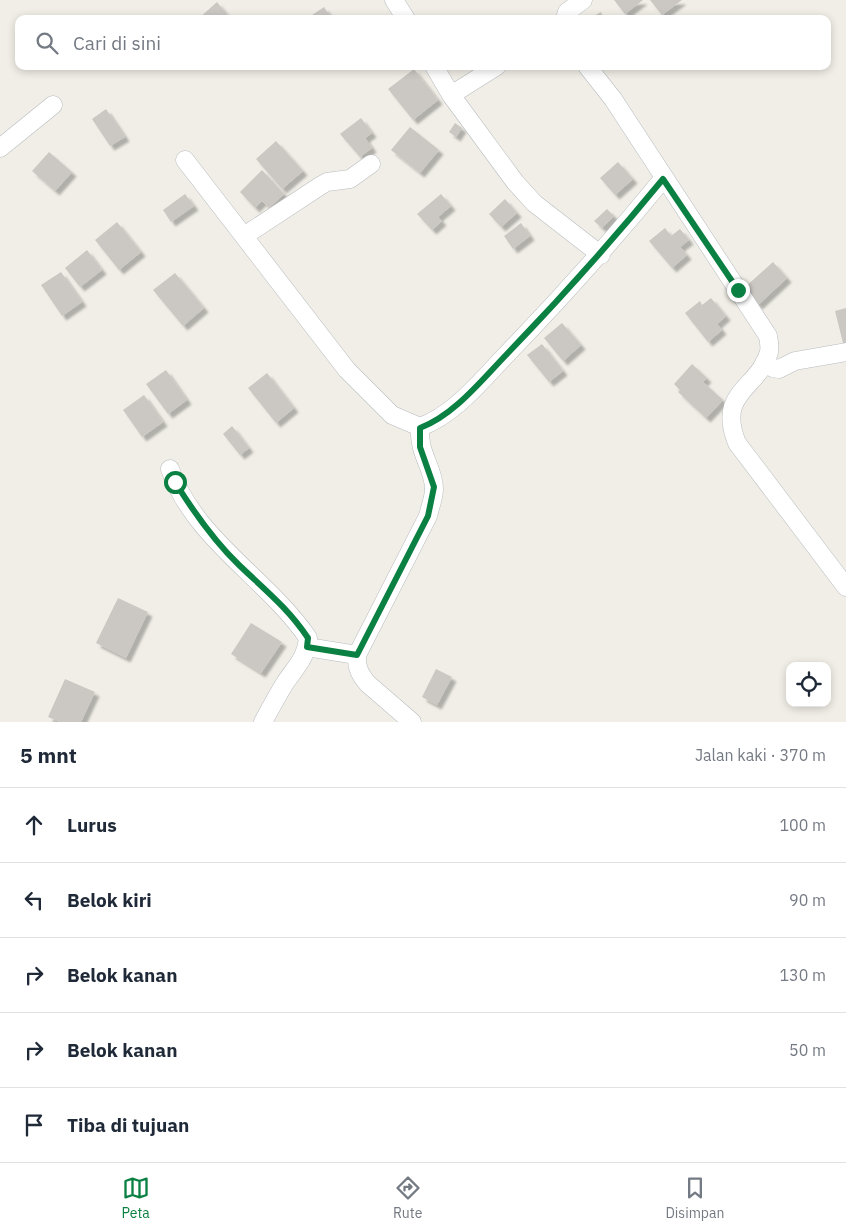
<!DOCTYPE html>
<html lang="id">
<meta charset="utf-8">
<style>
:root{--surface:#fff;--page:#f6f6f7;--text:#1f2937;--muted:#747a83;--line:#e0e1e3;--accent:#0b8043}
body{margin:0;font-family:"IBM Plex Sans",sans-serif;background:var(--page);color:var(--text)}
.controls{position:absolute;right:15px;bottom:15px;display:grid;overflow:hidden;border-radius:10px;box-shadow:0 2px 8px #0003}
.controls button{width:45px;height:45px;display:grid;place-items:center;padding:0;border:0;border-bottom:1px solid var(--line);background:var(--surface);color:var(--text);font:25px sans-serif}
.stop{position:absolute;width:15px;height:15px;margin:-11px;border:4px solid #0b8043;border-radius:50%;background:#fff}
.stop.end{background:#0b8043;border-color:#fff;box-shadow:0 1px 5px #0008}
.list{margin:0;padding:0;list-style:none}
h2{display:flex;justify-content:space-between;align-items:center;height:65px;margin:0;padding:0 20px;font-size:21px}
h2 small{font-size:16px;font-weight:400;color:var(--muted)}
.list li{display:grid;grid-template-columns:32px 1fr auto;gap:15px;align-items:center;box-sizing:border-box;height:75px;padding:0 20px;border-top:1px solid var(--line)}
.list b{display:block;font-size:19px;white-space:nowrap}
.list em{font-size:16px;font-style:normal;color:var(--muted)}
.icon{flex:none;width:28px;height:28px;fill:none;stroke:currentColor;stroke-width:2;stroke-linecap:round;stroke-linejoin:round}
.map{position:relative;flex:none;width:846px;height:722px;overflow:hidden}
.search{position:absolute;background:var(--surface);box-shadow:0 2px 8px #0003;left:15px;right:15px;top:15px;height:55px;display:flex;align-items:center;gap:12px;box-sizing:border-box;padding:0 18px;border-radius:10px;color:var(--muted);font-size:19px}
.sheet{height:440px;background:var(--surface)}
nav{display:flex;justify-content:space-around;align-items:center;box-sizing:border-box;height:70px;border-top:1px solid var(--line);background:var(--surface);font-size:14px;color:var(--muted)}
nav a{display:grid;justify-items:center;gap:2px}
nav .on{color:var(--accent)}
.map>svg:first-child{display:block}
.building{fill:#cbc8c3;filter:url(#shadow)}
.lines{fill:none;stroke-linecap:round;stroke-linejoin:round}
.street-casing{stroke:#b8bcc0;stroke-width:19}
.street{stroke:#fff;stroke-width:18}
.route{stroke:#0b8043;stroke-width:6}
</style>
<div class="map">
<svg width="846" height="722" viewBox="0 0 846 722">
<defs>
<filter id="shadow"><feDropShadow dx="4.5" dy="4.5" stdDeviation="1" flood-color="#0004"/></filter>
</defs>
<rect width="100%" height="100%" fill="#f0eee6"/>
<path class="building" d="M614 0H643L625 14Z
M650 0H682L662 15Z
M217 2 229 17 226 19H198Z
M324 7 332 19H310L309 17Z
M601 12 604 19H588Z
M414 69 438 100 413 120 388 89Z
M106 109 125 137 110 146 92 119Z
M361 118 372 133 365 138 372 148 360 157 340 134Z
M455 123 462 128 456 137 449 132Z
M410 127 439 150 420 173 391 150Z
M276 141 303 171 282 189 256 159Z
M49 152 72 172 55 191 32 171Z
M618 162 633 179 615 195 600 178Z
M262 170 284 194 269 208 262 201 255 208 240 192Z
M185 194 194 206 171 222 163 210Z
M441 194 451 206 438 217 442 221 432 230 417 214Z
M505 199 517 213 501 227 489 214Z
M607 209 614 216 602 228 594 221Z
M117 222 141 252 119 270 95 240Z
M521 223 530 236 513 249 504 236Z
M665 228 671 236 680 229 689 240 680 247 687 255 672 268 649 241Z
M87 250 102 270 80 287 65 268Z
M773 262 787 278 758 305 743 289Z
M61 272 82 302 62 316 41 285Z
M175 273 204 308 183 326 153 290Z
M711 298 726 316 717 324 722 330 708 342 685 313 700 301 702 305Z
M846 308V346L844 347 835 311Z
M562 323 581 345 563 361 544 338Z
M542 344 563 371 549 382 527 355Z
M692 364 707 378 703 382 723 400 706 418 678 392 680 390 674 384Z
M166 370 187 400 168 414 146 384Z
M267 373 294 408 276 423 248 388Z
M144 395 163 422 142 437 123 410Z
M232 426 249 448 240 455 223 434Z
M118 598 148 612 126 658 96 643Z
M251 623 282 642 261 673 231 654Z
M436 669 452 677 437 705 422 697Z
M65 679 95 692 81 722H60L48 717Z"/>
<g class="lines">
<g class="street-casing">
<path id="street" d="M394 0 406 19
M565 19 567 12 583 0
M434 66 451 95 515 182 534 203 601 255
M587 66 613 99 768 336C769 341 770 347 769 352 759 389 716 391 737 443L846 587
M451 95 497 66
M0 148 53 105
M185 160 347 370 392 415 420 427C454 415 481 381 506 355 561 298 613 240 663 179
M244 236 320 186 327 182 350 179 371 164
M764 363 773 368 779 369 795 361 846 352
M170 469C194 539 268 579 308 638 307 657 295 668 285 683 277 696 270 709 263 722
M307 647 357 655
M412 722 368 684C360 675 356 667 357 655L428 516C430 507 434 498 434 489 434 468 418 454 420 427"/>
</g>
<use href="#street" class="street"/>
</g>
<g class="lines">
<path class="route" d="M175 482C193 511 214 541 239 565 264 589 288 608 308 638L307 647 357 655 428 516 434 487 420 447V428C454 415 481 381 506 355 561 298 613 240 663 179L738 290"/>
</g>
</svg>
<div class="controls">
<button><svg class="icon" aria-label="locate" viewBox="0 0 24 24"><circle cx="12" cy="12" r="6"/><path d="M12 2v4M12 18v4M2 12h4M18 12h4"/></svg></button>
</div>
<div class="stop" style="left:175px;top:482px"></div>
<div class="stop end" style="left:738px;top:290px"></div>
<div class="search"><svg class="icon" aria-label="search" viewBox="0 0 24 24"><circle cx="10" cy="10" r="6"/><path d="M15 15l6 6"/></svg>Cari di sini</div>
</div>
<section class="sheet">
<h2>5 mnt<small>Jalan kaki · 370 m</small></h2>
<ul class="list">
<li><svg class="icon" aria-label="ahead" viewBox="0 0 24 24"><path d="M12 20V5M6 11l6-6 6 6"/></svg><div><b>Lurus</b></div><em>100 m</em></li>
<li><svg class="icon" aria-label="left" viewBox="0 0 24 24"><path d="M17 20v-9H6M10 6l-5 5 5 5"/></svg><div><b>Belok kiri</b></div><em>90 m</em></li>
<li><svg class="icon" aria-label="right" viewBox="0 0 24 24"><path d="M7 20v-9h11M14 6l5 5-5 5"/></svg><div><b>Belok kanan</b></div><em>130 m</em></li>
<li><svg class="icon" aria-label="right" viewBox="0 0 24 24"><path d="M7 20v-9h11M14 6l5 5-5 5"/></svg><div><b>Belok kanan</b></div><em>50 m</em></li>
<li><svg class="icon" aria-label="arrive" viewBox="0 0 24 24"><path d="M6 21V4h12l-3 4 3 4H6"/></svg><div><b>Tiba di tujuan</b></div></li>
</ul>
</section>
<nav>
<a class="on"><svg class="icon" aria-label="map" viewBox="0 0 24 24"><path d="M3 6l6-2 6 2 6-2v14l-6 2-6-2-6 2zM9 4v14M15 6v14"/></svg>Peta</a>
<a><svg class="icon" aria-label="directions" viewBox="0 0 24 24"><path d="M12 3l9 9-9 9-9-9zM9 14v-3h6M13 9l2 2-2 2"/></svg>Rute</a>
<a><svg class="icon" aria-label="saved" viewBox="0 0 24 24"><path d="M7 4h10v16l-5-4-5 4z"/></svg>Disimpan</a>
</nav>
